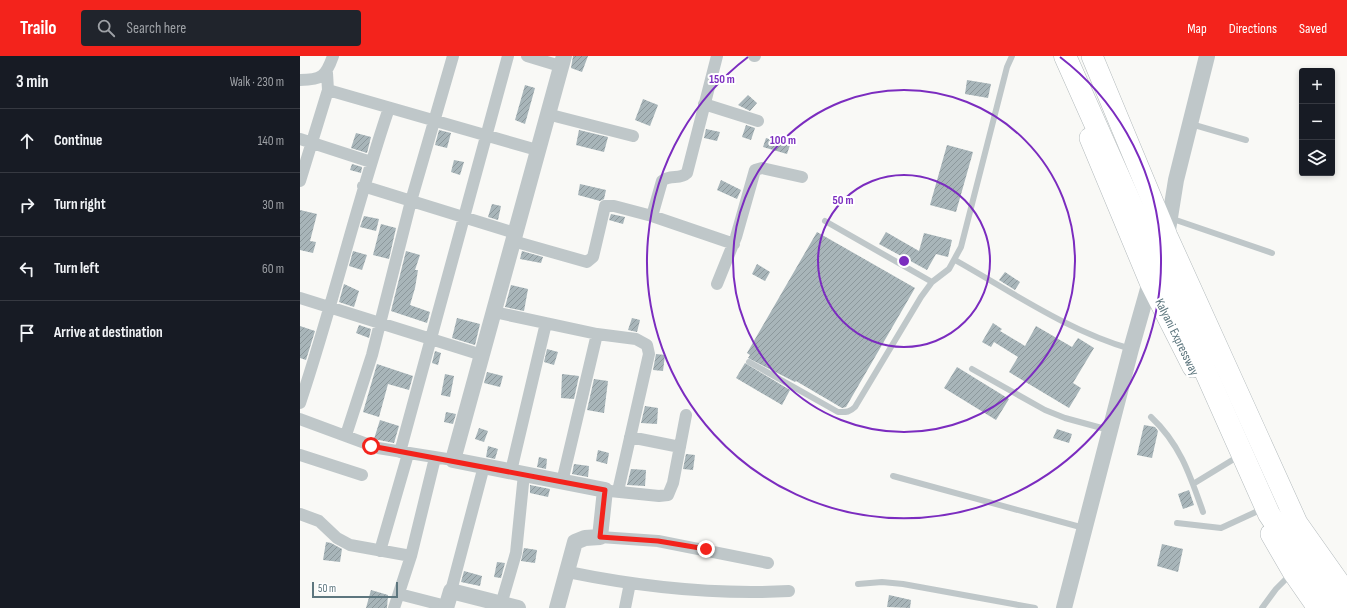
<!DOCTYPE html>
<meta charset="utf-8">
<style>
:root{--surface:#171b24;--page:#20242c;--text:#f1f3f6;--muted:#9ea1a6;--line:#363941;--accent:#f3231c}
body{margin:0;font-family:"Sofia Sans Condensed",sans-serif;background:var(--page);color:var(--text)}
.controls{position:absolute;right:12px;top:12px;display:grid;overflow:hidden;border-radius:4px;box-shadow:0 2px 6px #0003}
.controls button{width:36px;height:36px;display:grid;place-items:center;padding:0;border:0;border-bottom:1px solid var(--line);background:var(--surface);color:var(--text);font:20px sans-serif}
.scale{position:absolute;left:12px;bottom:10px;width:86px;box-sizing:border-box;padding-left:4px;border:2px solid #5d767e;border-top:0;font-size:11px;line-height:14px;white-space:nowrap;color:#5d767e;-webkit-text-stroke:3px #fff;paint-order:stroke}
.stop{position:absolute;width:12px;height:12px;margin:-9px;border:3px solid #f3231c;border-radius:50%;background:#fff}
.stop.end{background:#f3231c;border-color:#fff;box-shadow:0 1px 4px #0008}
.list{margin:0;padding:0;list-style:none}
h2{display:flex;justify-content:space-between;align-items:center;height:52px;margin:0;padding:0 16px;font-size:17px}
h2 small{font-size:13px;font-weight:400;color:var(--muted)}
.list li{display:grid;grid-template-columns:26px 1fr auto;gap:12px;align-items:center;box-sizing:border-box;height:64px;padding:0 16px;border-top:1px solid var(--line)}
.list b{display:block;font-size:15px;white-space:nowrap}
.list em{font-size:13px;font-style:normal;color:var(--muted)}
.icon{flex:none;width:22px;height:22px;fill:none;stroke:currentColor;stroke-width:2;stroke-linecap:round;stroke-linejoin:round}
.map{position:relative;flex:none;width:1047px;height:552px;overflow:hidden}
header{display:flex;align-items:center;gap:24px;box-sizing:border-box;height:56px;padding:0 20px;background:var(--accent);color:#fff}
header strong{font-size:19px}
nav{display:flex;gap:22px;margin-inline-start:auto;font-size:14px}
.search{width:280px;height:36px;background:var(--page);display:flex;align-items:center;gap:10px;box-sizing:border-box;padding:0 14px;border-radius:4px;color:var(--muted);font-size:15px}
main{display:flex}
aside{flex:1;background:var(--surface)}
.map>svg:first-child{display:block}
.building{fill:url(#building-hatch)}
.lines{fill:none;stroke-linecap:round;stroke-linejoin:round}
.trunk-casing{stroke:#b3babc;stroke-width:22}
.motorway-casing{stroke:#b3babc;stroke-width:23}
.service{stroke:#bfc7c9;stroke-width:6}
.minor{stroke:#bfc7c9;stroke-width:12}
.tertiary{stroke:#bfc7c9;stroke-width:16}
.trunk{stroke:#fff;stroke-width:21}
.motorway{stroke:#fff;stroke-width:22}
.route{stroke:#f3231c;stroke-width:5}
.ring{fill:none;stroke:#7b2cbf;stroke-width:2}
.labels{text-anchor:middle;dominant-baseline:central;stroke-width:4;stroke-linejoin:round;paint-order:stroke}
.street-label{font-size:13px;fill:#5d767e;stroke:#fff}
.centre{fill:#7b2cbf;stroke:#fff;stroke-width:2}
.ring-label{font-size:12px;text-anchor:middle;font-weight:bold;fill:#7b2cbf;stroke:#fff;stroke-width:4;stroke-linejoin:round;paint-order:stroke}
</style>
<header>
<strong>Trailo</strong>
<div class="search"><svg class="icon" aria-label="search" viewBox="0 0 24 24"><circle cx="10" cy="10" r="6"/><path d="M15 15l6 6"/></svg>Search here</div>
<nav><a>Map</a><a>Directions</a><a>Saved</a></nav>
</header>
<main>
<aside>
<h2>3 min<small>Walk · 230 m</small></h2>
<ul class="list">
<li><svg class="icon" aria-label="ahead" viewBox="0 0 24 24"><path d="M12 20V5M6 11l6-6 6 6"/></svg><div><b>Continue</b></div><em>140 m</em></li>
<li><svg class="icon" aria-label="right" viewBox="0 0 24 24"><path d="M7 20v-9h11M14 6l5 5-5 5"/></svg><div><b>Turn right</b></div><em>30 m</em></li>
<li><svg class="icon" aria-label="left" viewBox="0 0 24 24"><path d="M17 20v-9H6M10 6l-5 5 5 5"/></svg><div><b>Turn left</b></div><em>60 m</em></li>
<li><svg class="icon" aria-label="arrive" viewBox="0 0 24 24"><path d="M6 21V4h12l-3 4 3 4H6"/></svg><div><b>Arrive at destination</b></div></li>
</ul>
</aside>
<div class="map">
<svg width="1047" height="552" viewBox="0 0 1047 552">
<defs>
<pattern id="building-hatch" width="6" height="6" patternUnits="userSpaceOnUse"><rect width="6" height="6" fill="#a8b5b9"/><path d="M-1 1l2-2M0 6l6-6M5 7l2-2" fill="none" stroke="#8c989c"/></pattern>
</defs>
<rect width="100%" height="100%" fill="#f9f9f6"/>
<path class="building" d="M273 0H288L282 16 271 12Z
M667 24 691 28 688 42 665 38Z
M225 29 235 32 225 68 215 64Z
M448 39 457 47 450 55 438 49Z
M343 43 358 49 350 70 335 64Z
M446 69 455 72 451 84 442 81Z
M406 73 420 76 417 85 404 82Z
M139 74 151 77 147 92 135 89Z
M279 74 308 81 304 96 276 89Z
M56 77 71 81 67 97 51 92Z
M466 82 490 89 487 98 463 91Z
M647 89 673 96 656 156 630 149Z
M154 104 164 106 160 119 151 116Z
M52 108 62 111 61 117 50 114Z
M421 124 441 134 437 143 417 134Z
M280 128 306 134 304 143 300 145 278 139Z
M192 148 201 150 198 164 188 161Z
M0 154 17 158 10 185 16 186 13 197 0 194Z
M311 158 325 161 323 168 309 164Z
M64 160 79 163 76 175 60 171Z
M81 168 96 172 89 203 73 199Z
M517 176 615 232 546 351 542 352 496 325 495 326 448 302 450 299 447 297Z
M586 176 619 195 624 177 652 184 648 201 636 198 627 214 579 188Z
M53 195 67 199 62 214 49 210Z
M106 195 120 199 115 214H118L115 232 110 249 130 256 127 267 91 255Z
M222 195 243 201 241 207 220 203Z
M457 208 470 216 465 225 452 218Z
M705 216 720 226 715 234 699 224Z
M44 228 59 235 54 251 39 246Z
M211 229 228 233 224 255 205 251Z
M157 262 180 268 175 289 152 282Z
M332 262 340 264 337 276 328 274Z
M693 267 702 273 700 275 725 290 736 270 772 291 778 282 794 292 773 327 781 332 769 352 709 316 718 301 694 286 691 291 682 286Z
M59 269 71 273 69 282 56 277Z
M0 270 15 275 6 304 0 302Z
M247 293 258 296 254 309 244 306Z
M135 295 141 297 138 309 132 307Z
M356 298 365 299 363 315 353 314Z
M445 307 490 334 482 349 436 322Z
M77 308 113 320 109 334 88 328 79 361 63 356Z
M657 311 709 343 696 364 644 332Z
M187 316 203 320 200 331 184 327Z
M145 318 154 320 150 341 141 339Z
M262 318 279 320 274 343 261 342Z
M294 323 308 325 304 357 287 354Z
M345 350 358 352 357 368 341 367Z
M146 356 156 358 153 368 144 366Z
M80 364 99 370 94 387 74 383Z
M844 369 855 371 858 375 852 402 837 399Z
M179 372 188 375 184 386 175 383Z
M757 373 772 378 769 387 753 382Z
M188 390 198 393 195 403 186 401Z
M298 394 309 397 307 408 296 405Z
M386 398 395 399 393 414 383 413Z
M239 401 247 403 246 413 237 411Z
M274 408 289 410 288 421 272 418Z
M331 413 346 414 345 430 327 429Z
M230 429 250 433 248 441 230 437Z
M889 434 894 449 883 453 878 438Z
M26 486 31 487 42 493 40 506 23 504Z
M862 488 883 493 878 516 857 510Z
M224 492 237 494 235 507 221 505Z
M197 506 205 507 201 522 194 521Z
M164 515 182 520 180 530 161 526Z
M71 534 88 539 87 552H66Z
M589 539 611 544 610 552 587 551Z"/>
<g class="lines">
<g class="trunk-casing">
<path id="trunk" d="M792 0 867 180 997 467 1038 525
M790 82 850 226 893 311
M971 478 993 516 1018 552"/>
</g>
<g class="motorway-casing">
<path id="motorway" d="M765 0 969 458 1032 552
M1022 514 1047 546"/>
</g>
<path class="service" d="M891 68 946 84
M870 162 972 197
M525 165 632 226
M655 204C712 236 768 275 831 293
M449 306 538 356C545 356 549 357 555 351L621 241 632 226 649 213 661 191 707 11 712 0
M672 313 745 354 765 362 809 374
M851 361C880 388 890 419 903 456
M593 420 784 472
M893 428 934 403
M877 467 921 472 958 455
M558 528 582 526 603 528 735 552
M962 552 976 533 991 518"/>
<path class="minor" d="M227 0 260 10
M454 0H455
M0 24C22 24 26 20 33 0
M28 34 237 94
M404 48 458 65
M247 58 333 80
M0 83 71 106
M0 125 28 34 27 17
M63 130 215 177
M352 160 434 188
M213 185 287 206 293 201 305 150H314L352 160 362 125C370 118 380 124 387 117L417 0
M417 228 436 181 455 114 462 112 502 121
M0 242 182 299
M194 256 297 278 336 283 347 289 349 298 318 435
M0 347C33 249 56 149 89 52
M0 363 78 392 153 404
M46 379 72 299 111 145 153 0
M330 381 380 391
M100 396 208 0
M0 399 62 419
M211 415 246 267
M262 426 297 278
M310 435 359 440 368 439 373 427 386 359
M0 458 19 465 37 482 50 489 111 500
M300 481 358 485 468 507
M80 495 108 398
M268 516C341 531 415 539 489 535
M151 535 184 410
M99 538 146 550
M94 552 111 500 135 402
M200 552 216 497 224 418
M325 552 330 527"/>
<path class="tertiary" d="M867 180 876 124 907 0
M146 552 151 535 218 552
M257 552 275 486 285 482 300 481 305 434 153 404 264 0
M764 552 831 293 850 226"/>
<use href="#trunk" class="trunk"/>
<use href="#motorway" class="motorway"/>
</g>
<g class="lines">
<path class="route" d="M71 390 305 434 300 481 358 485 406 493"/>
</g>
<g class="ring">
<circle cx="604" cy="205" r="86"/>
<circle cx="604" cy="205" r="171"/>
<path d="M760 1A257 257 0 1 1 448 1"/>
</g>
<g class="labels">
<g class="street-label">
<text transform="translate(877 281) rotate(64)">Kalyani Expressway</text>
</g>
</g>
<circle cx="604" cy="205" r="6" class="centre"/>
<g class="ring-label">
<text x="422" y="27">150 m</text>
<text x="483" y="88">100 m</text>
<text x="543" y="148">50 m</text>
</g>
</svg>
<div class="controls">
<button>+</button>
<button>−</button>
<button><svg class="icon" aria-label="layers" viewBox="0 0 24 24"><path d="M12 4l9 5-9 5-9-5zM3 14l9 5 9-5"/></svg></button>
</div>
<div class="scale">50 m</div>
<div class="stop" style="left:71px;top:390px"></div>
<div class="stop end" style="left:406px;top:493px"></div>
</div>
</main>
